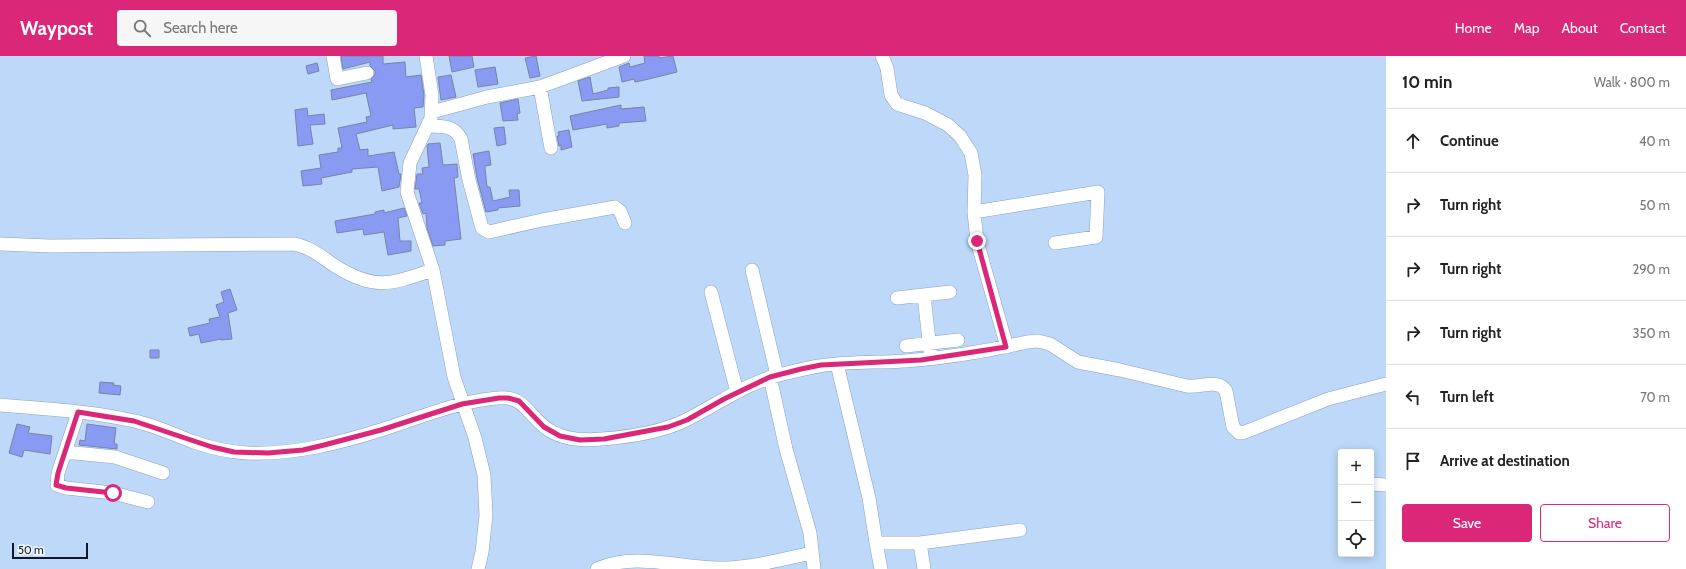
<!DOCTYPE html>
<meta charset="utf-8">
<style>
:root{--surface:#fff;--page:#f6f6f6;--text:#222;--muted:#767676;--line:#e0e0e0;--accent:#db2777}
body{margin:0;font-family:Cabin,sans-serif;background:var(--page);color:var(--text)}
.controls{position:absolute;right:12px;bottom:12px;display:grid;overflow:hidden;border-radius:4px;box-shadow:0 2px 10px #0003}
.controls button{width:36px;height:36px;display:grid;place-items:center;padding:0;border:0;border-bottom:1px solid var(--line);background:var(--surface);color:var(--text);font:20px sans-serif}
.scale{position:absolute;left:12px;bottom:10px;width:76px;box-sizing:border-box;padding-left:4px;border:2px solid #111a26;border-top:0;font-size:11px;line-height:14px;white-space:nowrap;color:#111a26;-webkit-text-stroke:3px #f1f6fd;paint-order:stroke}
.stop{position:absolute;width:12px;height:12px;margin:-9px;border:3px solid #db2777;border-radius:50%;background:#fff}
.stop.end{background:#db2777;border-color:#fff;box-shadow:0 1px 4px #0008}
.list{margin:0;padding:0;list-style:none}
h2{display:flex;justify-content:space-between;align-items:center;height:52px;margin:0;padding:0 16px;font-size:17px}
h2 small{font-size:13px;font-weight:400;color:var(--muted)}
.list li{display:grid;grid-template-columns:26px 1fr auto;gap:12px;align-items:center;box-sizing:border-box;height:64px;padding:0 16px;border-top:1px solid var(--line)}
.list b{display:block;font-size:15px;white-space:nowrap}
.list em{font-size:13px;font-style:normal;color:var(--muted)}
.actions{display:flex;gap:8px;padding:12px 16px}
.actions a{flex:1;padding:9px 0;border:1px solid var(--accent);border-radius:4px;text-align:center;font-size:14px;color:var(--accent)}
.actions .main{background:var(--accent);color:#fff}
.icon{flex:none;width:22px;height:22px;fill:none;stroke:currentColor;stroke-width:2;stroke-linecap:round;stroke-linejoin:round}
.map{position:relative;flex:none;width:1386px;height:513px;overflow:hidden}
header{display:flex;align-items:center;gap:24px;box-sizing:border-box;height:56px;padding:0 20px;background:var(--accent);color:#fff}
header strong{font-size:19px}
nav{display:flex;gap:22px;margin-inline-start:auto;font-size:14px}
.search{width:280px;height:36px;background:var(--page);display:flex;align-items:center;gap:10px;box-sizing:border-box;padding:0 14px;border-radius:4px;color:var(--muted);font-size:15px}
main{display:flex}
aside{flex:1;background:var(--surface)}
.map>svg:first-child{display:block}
.building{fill:#899af3;stroke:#7a82a5}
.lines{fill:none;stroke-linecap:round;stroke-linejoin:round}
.minor-casing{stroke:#88a1c0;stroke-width:14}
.minor{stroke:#fff;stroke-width:13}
.route{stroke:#db2777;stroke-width:5}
</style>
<header>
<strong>Waypost</strong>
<div class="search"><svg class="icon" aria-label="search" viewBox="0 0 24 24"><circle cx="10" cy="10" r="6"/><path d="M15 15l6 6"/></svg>Search here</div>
<nav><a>Home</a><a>Map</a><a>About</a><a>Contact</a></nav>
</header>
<main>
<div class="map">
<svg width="1386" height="513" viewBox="0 0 1386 513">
<rect width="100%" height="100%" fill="#bdd8f9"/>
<path class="building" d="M341 0H383V8L405 6 406 21 421 19 424 39 423 51 414 52 416 71 393 73V69L356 78 360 94 368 93V100L394 96 399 118H401L399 131 382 135 378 111 352 113V116L321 122 322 128 303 130 301 115 321 112 319 99 338 96V92H342L338 72 367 66 366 61 371 60 366 37 332 44 331 34 372 26 371 23 375 19V15L370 10V6L343 13Z
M449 0H472L474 11 452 16Z
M536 0 540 20 530 22 525 2Z
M644 0H659V2L673 0 677 16 649 23 635 26 634 23 622 26 619 11 629 7 630 11 645 7Z
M317 7 319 15 308 18 306 10Z
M495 11 498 28 478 31 475 14Z
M451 19 456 41 441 44 438 21Z
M590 21 593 38 608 34V32L619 31V41L582 45 578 25Z
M518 43 520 57 517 58 518 64 503 65 500 47Z
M621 49V53L644 51 646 65 619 67V70L607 72V68L573 74 570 60Z
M307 52 308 60 324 58 325 68 310 69 313 88 298 90 295 54Z
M504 71 506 88 497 90 494 72Z
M569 74 572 91 561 94V89L559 90 557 80H559L558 76Z
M440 87 443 109 457 108 458 121 454 122 461 183 445 185V189L433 190 427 172 426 157 423 158 419 147H422L419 133H415L417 118H423L422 112 429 111 427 90 428 88Z
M489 95 491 109 485 110V112L487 131H490L493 145 510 141 509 134H519L520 150 498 152V154L486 156 477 122 473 98Z
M404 152 407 160 398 162 400 185H411V195L388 199 384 176 364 179 363 173 337 177 335 165 375 158V156L384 154V157Z
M230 233 237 254 228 257 232 283 221 284V283L201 287 199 278 190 280 188 272 210 267 209 263 220 261 216 249 224 246 221 236Z
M150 294H159V302H150Z
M100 326 114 327 113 329 121 330 120 339 99 337Z
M17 368 30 371 28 377 52 380 50 398 24 394 22 401 9 397Z
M87 368 116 372 114 388H117V393L79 389 80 384 85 385Z"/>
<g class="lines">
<g class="minor-casing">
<path id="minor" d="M333 0 337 23 367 17
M426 0 432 39 431 62 410 107 407 136 433 214 454 321 475 382 484 419 486 459 482 496 478 513
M882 0 887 12 891 39 897 48 925 57 948 69 960 80 971 97 975 119 974 156 977 185 1007 291
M540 31 551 92
M432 56 487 41 540 31 624 0
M429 70C443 71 454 69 461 83L469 124 482 172 489 176 542 164 615 151 620 155 625 167
M974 156 1098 136 1096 181 1055 187
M0 188 50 190 294 188C310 191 322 201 335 210 375 235 391 228 433 214
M752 214 777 319
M711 236 737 336
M924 240 931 302
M897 242 950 236
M906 290 958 284
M837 308 869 442 876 487H920L1020 474
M770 321 786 393 810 477 814 513
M0 349C44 353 90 355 134 365 155 369 174 379 194 386 211 392 229 396 247 397 293 399 340 387 384 373 421 361 459 345 498 342 524 339 528 359 546 372 562 384 582 385 602 383 628 381 662 376 686 364 718 348 748 326 783 318 795 315 807 312 819 310 848 305 877 307 905 305 946 302 988 295 1027 286L1038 285 1050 288 1078 306 1120 314 1187 330C1200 332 1218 322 1226 335L1233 371 1239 377 1245 376 1328 343 1386 328
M78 357 58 417 57 429 66 432 113 437 148 446
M65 396 115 401 163 417
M1371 428 1386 429
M876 487 881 513
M920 487 924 513
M597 513C637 495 680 513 721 512 752 512 782 503 812 497"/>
</g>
<use href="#minor" class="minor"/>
</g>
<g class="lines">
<path class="route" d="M113 437 66 432 56 429 58 417 78 356 134 365 212 391 234 396 268 397 303 394 324 389 381 374 462 348 499 342H508L519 345 544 371 560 380 580 384 604 383 668 371 687 364 724 343 770 321 801 313 821 309 921 304 1006 291 977 185"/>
</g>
</svg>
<div class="controls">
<button>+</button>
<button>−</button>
<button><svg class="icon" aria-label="locate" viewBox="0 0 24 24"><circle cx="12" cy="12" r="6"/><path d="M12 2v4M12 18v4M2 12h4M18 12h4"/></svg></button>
</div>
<div class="scale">50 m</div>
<div class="stop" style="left:113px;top:437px"></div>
<div class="stop end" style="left:977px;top:185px"></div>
</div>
<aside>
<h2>10 min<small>Walk · 800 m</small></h2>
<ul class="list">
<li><svg class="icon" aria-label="ahead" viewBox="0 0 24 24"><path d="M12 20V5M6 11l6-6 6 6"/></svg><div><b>Continue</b></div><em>40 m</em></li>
<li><svg class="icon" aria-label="right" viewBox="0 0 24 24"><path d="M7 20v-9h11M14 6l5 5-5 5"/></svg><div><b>Turn right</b></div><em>50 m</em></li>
<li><svg class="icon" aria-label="right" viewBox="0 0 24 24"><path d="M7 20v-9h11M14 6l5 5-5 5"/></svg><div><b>Turn right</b></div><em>290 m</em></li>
<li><svg class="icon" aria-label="right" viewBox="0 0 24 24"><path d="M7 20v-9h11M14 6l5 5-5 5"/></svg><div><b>Turn right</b></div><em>350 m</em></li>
<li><svg class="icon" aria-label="left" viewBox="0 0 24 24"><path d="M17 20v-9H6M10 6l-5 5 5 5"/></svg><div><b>Turn left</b></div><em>70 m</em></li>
<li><svg class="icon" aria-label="arrive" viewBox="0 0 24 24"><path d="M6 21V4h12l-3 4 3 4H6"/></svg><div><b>Arrive at destination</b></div></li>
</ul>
<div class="actions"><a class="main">Save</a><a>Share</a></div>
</aside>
</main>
